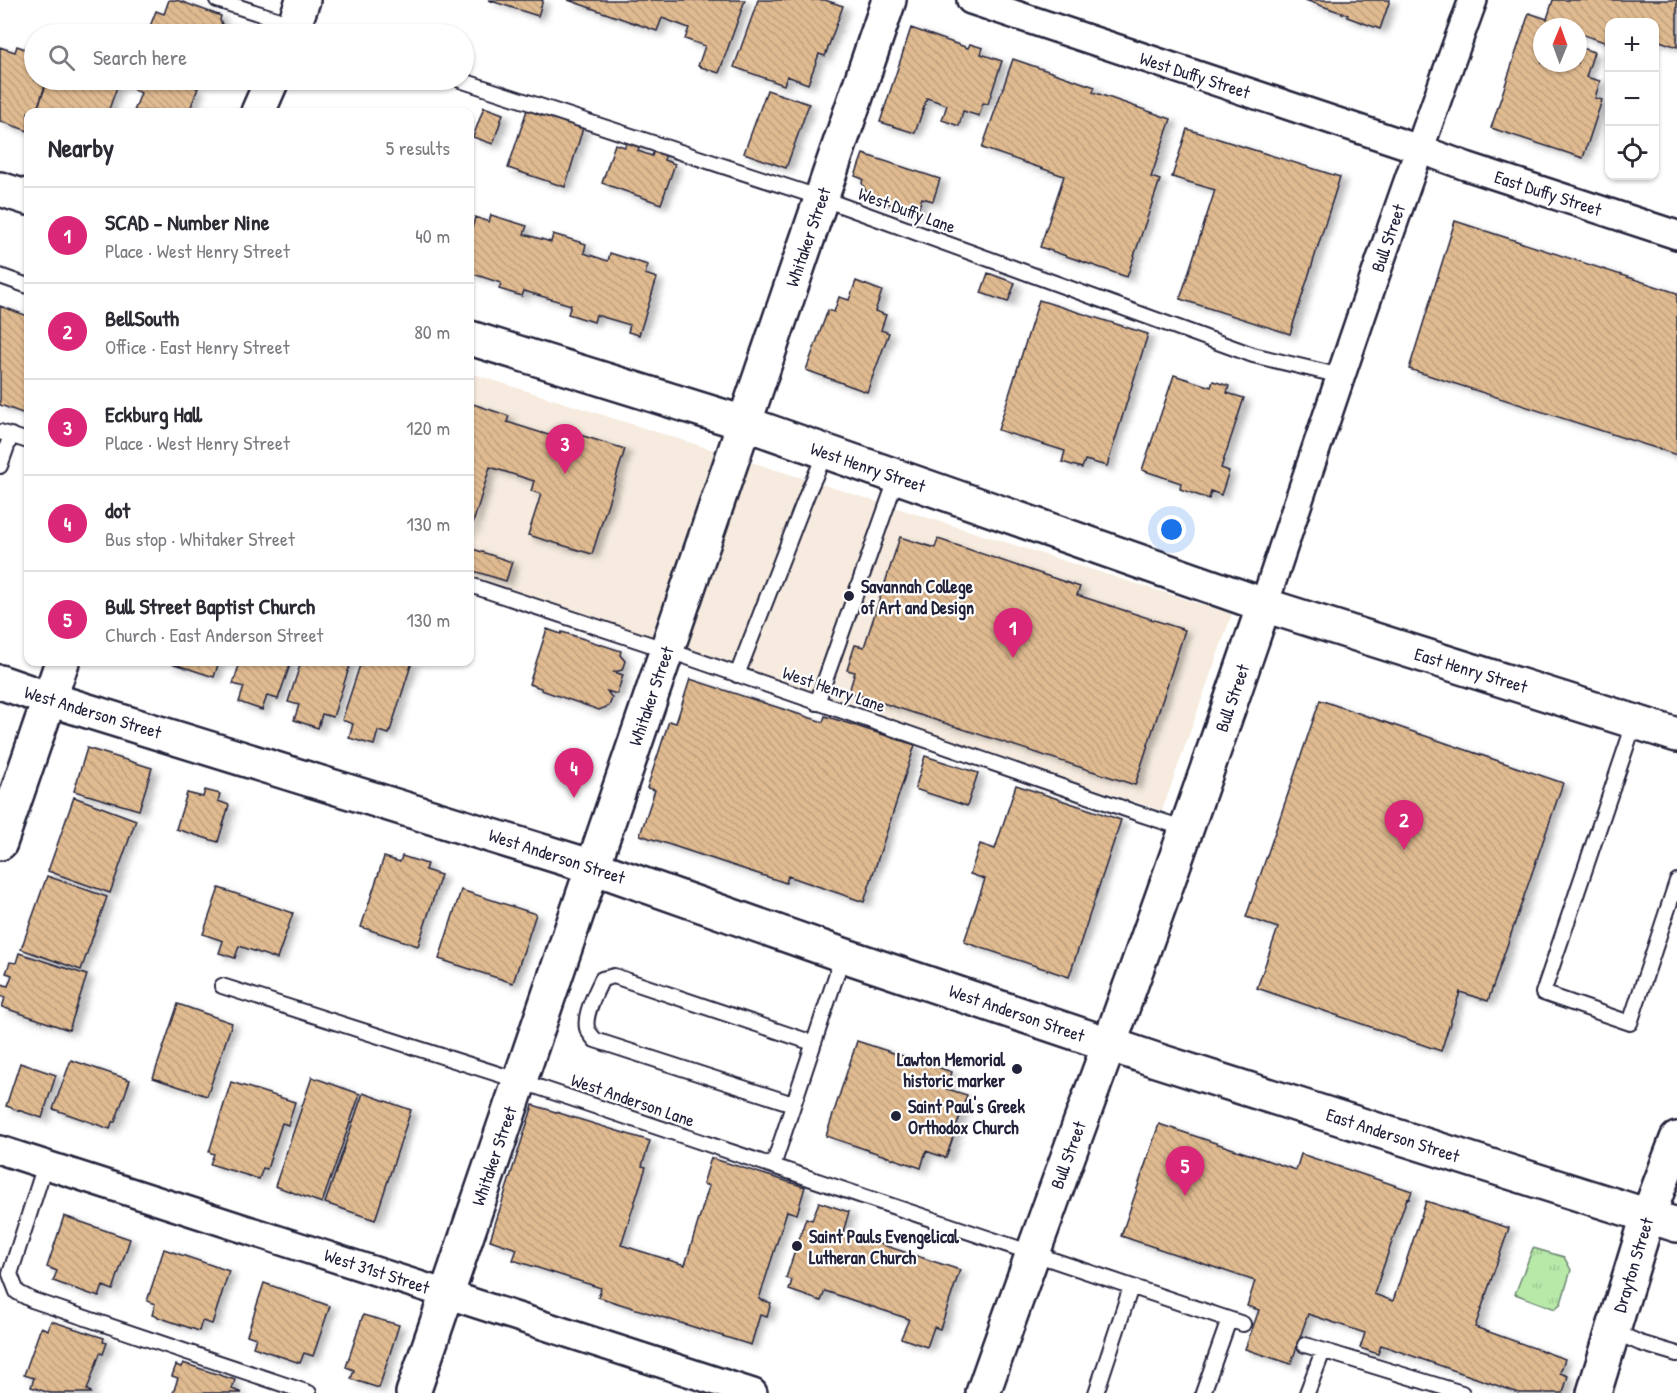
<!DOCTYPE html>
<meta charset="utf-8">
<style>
:root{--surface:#fff;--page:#f7f7f7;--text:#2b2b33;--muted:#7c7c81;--line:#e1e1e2;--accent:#db2777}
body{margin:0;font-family:"Patrick Hand",sans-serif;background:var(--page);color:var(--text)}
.controls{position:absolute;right:18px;top:18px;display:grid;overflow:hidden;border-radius:12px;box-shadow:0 2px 4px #0004}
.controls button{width:54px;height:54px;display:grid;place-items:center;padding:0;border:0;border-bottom:2px solid var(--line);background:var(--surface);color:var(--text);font:30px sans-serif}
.compass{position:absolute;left:1533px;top:18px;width:54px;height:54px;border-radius:50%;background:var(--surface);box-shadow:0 2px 4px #0004;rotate:1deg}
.you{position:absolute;left:1172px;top:530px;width:21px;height:21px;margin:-15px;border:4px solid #fff;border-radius:50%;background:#1a73e8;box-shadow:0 0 0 9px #1a73e833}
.badge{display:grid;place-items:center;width:39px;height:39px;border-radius:50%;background:var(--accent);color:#fff;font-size:20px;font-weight:700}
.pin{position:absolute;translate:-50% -50px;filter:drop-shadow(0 2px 3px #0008)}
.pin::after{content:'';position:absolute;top:32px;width:21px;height:18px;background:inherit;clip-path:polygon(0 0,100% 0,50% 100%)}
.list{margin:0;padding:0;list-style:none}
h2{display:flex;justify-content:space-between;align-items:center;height:78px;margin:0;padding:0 24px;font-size:26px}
h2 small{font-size:20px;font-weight:400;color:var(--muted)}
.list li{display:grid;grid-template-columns:39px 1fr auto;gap:18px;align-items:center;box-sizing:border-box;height:96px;padding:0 24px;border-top:2px solid var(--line)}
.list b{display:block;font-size:22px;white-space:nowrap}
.list p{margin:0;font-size:20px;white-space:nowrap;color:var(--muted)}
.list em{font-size:20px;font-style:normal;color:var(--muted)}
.icon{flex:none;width:33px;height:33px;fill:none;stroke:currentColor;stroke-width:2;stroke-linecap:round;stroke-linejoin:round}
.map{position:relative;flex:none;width:1677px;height:1393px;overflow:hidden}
.search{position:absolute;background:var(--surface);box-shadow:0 2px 4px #0004;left:24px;top:24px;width:450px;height:66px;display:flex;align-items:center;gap:15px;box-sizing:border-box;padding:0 21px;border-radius:33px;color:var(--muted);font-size:22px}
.panel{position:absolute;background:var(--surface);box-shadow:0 2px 4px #0004;left:24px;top:108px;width:450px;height:558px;border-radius:12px}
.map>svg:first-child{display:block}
.built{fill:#f6ebde}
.grass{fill:url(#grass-tufts);stroke:#6d8672;stroke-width:1.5}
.building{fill:url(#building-back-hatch);stroke:#22223b;stroke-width:1.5;filter:url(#shadow)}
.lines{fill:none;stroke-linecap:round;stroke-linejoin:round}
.service-casing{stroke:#22223b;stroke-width:18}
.minor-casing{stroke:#22223b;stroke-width:32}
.tertiary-casing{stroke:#22223b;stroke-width:38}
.secondary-casing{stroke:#22223b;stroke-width:38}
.service{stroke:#fff;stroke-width:14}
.minor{stroke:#fff;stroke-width:27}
.tertiary{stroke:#fff;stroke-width:33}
.secondary{stroke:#fff;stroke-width:33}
.poi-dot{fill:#22223b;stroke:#fff;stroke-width:2}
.labels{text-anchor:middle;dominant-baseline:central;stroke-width:4.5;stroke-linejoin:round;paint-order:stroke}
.street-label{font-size:18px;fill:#22223b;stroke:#fff}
.poi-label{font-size:18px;font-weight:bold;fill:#22223b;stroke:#fff;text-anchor:start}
</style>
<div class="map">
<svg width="1677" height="1393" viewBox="0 0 1677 1393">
<defs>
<pattern id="grass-tufts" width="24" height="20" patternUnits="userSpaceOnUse" patternTransform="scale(1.5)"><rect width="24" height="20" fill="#b8e9a9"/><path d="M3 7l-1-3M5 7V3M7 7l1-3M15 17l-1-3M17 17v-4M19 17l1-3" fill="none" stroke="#9ec892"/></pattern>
<pattern id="building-back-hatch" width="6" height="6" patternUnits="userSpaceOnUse" patternTransform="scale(1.5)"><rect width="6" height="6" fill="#e0bb91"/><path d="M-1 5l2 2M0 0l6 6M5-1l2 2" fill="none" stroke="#c0a07e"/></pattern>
<filter id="shadow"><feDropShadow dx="6" dy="4" stdDeviation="3" flood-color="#0004"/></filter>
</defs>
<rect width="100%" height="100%" fill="#fff"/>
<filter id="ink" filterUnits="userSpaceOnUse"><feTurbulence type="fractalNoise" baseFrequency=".0167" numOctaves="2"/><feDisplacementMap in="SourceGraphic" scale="12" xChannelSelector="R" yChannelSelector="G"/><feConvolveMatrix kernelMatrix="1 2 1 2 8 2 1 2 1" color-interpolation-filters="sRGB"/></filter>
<g filter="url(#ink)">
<path class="built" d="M470 373 1232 614 1162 811 470 578Z"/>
<path class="grass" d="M1533 1248 1564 1257 1571 1270 1561 1303 1555 1309 1515 1294Z"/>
<path class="building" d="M169 0H177L221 16 220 20 224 28 221 34H147L156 11 164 14Z
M488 0H543L538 16Z
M568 0H745L719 73 698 66 705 46 685 39 689 28 662 18 657 31Z
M758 0H825L843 6 825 56 819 54 808 84 787 76 784 85 734 67Z
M1305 0H1390L1380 29 1347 17 1348 15Z
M1553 0H1677V47L1654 39V22H1610V44L1578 33V27H1542V63H1578V47L1594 52 1586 77 1600 81 1595 98 1602 100 1583 158 1491 128 1529 13 1547 19Z
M911 28 968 48 970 44 983 48 981 54 1002 61 988 104 983 103 979 116 963 111 959 126 942 120 947 105 927 98 915 133 880 122Z
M17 46 31 51 30 57 34 59V80H47L36 112H28V131L0 121V47L15 52Z
M1013 59 1095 87 1093 92 1171 119 1151 177 1160 180 1127 277 1040 247 1064 176 982 148Z
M48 80H100V81L117 87 108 112H36Z
M137 80H172L198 88 189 112 134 111 141 93 134 90Z
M767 90 809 104 786 168 744 153Z
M484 107 503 114 493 144 473 137Z
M527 110 583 128 565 187 508 168Z
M1187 129 1340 177 1290 334 1180 299 1215 190 1172 177Z
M626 142 639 147 638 151 652 156 654 150 666 154 664 160 675 164 661 204 602 183 615 144 625 147Z
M863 154 940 179 933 201 922 198 917 213 866 196 867 193 862 183 863 179 855 176Z
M491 215 527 226 524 234 551 242 553 234 586 244 584 253 608 261 610 253 648 265 645 274 657 278 639 335 628 332 630 325 596 315 594 322 568 314 571 305 524 291 522 296 499 289 501 283 470 273V236L475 217 489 222Z
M1455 221 1677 293V455L1409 369Z
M988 273 1015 283 1008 302 981 293Z
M856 281 882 291 875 311 886 315 881 330 889 333 867 392 806 370 828 310 834 312 839 297 849 300Z
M1039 300 1148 334 1107 466 1085 460 1082 468 1062 462 1065 451 998 430Z
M0 306 28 316V415L0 405Z
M1174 375 1211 387 1213 381 1229 386 1227 393 1244 398 1221 468 1229 471 1221 495 1211 491 1209 499 1180 489 1181 483 1142 470Z
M470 403 509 416 507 422 561 439 564 430 625 449 592 554 528 535 541 494 531 491 534 481 490 467 471 530H470Z
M900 537 935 548 938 539 1080 587 1077 595 1185 630 1135 785 849 692 855 672 847 670 855 645 864 647Z
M470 548 512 562 506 581 470 570Z
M547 629 561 634 562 632 621 651 620 655 625 661 622 670 614 672 623 675 617 694 607 691 612 698 609 706 599 710 541 690V688L529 684Z
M168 662H219L214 677Z
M240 662H291L278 699 267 696 262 710 239 702 244 687 233 684Z
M301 662H351L333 717 322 714 318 728 294 720 299 705 288 702Z
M361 662H412L389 734 378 731 374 745 349 738 353 724 342 720Z
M690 679 823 722 825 716 915 745 864 902 788 876 786 883 640 835 655 790 647 788 669 721 676 723Z
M1320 700 1563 783 1488 1001 1460 992 1441 1051 1257 988 1278 928 1246 917Z
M87 748 152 768 139 810 74 791Z
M925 756 978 773 967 806 915 789Z
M1016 785 1121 820 1069 977 964 942 985 879 970 874 980 844 995 849Z
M205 790 220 794 218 801 229 805 218 842 176 829 187 793 203 797Z
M74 797 136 820 110 893 48 871Z
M402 856 427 864 425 870 441 875 418 946 361 927 384 857 400 862Z
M47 876 107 897 81 970 21 949Z
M219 888 293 913 277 959 239 946 235 958 219 953 223 941 203 934Z
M461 890 536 914 513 983 439 959Z
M19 953 87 975 69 1030 2 1007 5 998 0 996V990L2 984 8 986 12 975 6 973 10 962 16 963Z
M178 1004 232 1023 207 1096 153 1078Z
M857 1041 952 1072 947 1089 967 1095 946 1158 926 1151 921 1168 826 1136Z
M71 1060 130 1080 115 1122H112L110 1129 53 1109Z
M20 1063 56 1075 42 1118 6 1106Z
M312 1077 360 1094 322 1203 275 1186Z
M231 1082 295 1102 288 1125 282 1123 267 1169 263 1168 259 1179 210 1164 214 1154 209 1152Z
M363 1093 411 1110 375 1220 325 1203Z
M533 1105 650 1141 642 1166 646 1167 621 1245 685 1265 709 1186 703 1184 711 1158 805 1187 797 1214 787 1211 759 1299 771 1303 767 1317 760 1315 751 1345 598 1297 601 1288 513 1260 517 1249 490 1240Z
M1159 1124 1296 1170 1301 1154 1412 1191 1409 1199 1407 1198 1374 1294 1393 1301 1426 1201 1509 1228 1475 1327 1565 1359 1560 1373 1568 1376 1563 1393H1519L1381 1345 1378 1354 1360 1348 1365 1333 1308 1314 1291 1364 1245 1349 1259 1310 1247 1306 1255 1281 1121 1236Z
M819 1202 849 1212 843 1232 960 1270 940 1329 934 1327 927 1347 901 1338 909 1319 825 1291 821 1301 789 1290 792 1280 786 1278 806 1218 812 1220Z
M64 1216 130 1239 113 1290 103 1286 99 1297 53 1281 57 1271 47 1267Z
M164 1249 229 1271 212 1324 202 1321 199 1331 152 1315 155 1304 147 1301Z
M264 1283 330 1306 313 1356 304 1353 300 1363 253 1347 256 1338 247 1335Z
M363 1315 399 1325 379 1388 351 1379 354 1370 346 1367Z
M51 1321 104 1338 103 1342 107 1343 103 1354 100 1353 87 1390 91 1392V1393H50L31 1387 34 1378 24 1375 41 1327 48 1330Z
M183 1363 235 1380 232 1389 242 1393H173L178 1378 172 1376 176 1365 181 1367Z"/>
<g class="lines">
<g class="service-casing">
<path id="service" d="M217 0 323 34
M460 80 821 198 1253 355 1341 376
M0 276 28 286
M0 432 28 441
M0 466 11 435
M470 585 667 650 1137 813 1186 829
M737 675 808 492 826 452
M817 703 897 477
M1635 721 1543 993 1630 1023 1677 881
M222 986 520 1081 1243 1324
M793 1104 595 1040C592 1036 588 1032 587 1028 584 1014 596 992 602 979L614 976 813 1043
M45 1165 10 1274 17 1292 32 1300 309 1393
M773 1166 843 955
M1613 1331 1640 1343 1677 1354
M1305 1345 1462 1393
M1096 1393 1131 1287
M1203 1393 1229 1320
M1307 1393 1323 1351"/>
</g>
<g class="minor-casing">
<path id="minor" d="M971 0 1419 149 1466 166 1677 235
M1264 605C1331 402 1400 200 1473 0
M0 1150 753 1393"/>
</g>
<g class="tertiary-casing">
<path id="tertiary" d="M291 34 303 0
M258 112 272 80
M0 843 62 662
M983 1393C1024 1276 1067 1159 1110 1042 1163 897 1214 751 1264 605"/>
</g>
<g class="secondary-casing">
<path id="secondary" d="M0 189 28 198
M470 338 744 423 1264 605 1677 735
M0 682 49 699 593 867 843 955 1156 1060 1677 1225
M413 1393 889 0
M1594 1393 1648 1216 1677 1139"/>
</g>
<use href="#service" class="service"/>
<use href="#minor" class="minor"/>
<use href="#tertiary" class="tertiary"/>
<use href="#secondary" class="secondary"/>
</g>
</g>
<g class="poi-dot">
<circle cx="849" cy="596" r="6"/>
<circle cx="1017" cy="1069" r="6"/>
<circle cx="896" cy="1116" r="6"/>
<circle cx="797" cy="1246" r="6"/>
</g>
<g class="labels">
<g class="street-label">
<text transform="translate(1195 75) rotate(18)">West Duffy Street</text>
<text transform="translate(1548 193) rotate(18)">East Duffy Street</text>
<text transform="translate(907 210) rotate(20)">West Duffy Lane</text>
<text transform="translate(808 237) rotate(-71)">Whitaker Street</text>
<text transform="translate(1388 238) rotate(-71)">Bull Street</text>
<text transform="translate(868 467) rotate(19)">West Henry Street</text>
<text transform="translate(1471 670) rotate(17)">East Henry Street</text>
<text transform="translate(834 689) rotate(19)">West Henry Lane</text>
<text transform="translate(651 696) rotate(-71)">Whitaker Street</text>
<text transform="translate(1232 698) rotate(-71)">Bull Street</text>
<text transform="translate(93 712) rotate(17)">West Anderson Street</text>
<text transform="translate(557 856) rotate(18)">West Anderson Street</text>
<text transform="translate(1017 1013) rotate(19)">West Anderson Street</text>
<text transform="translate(633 1100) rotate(19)">West Anderson Lane</text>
<text transform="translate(1393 1135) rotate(18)">East Anderson Street</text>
<text transform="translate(1068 1155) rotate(-70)">Bull Street</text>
<text transform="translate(494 1156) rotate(-71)">Whitaker Street</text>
<text transform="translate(1633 1265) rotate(-73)">Drayton Street</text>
<text transform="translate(377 1271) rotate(18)">West 31st Street</text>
</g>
<g class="poi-label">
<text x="861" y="586">Savannah College<tspan x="861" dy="21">of Art and Design</tspan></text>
<text x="1005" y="1059" text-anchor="end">Lawton Memorial<tspan x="1005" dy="21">historic marker</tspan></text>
<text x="908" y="1106">Saint Paul's Greek<tspan x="908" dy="21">Orthodox Church</tspan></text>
<text x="809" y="1236">Saint Pauls Evengelical<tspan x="809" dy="21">Lutheran Church</tspan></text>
</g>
</g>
</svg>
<div class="controls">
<button>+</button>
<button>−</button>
<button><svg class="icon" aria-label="locate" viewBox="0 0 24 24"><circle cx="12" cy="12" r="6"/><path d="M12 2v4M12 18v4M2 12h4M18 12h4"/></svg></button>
</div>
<svg class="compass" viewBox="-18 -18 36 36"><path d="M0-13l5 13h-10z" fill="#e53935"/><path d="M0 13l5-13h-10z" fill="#7c7c81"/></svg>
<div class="you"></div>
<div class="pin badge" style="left:1013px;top:658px">1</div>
<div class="pin badge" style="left:1404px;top:850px">2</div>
<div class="pin badge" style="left:565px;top:474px">3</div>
<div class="pin badge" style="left:574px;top:798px">4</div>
<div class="pin badge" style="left:1185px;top:1196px">5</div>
<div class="search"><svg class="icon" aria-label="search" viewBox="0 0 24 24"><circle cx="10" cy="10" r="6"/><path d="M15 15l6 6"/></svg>Search here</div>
<section class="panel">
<h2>Nearby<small>5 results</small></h2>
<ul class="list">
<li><span class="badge">1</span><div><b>SCAD - Number Nine</b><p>Place · West Henry Street</p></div><em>40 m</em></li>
<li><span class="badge">2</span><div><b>BellSouth</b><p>Office · East Henry Street</p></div><em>80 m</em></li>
<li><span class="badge">3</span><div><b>Eckburg Hall</b><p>Place · West Henry Street</p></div><em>120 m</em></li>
<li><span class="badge">4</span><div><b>dot</b><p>Bus stop · Whitaker Street</p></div><em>130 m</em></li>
<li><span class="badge">5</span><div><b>Bull Street Baptist Church</b><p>Church · East Anderson Street</p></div><em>130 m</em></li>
</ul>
</section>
</div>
